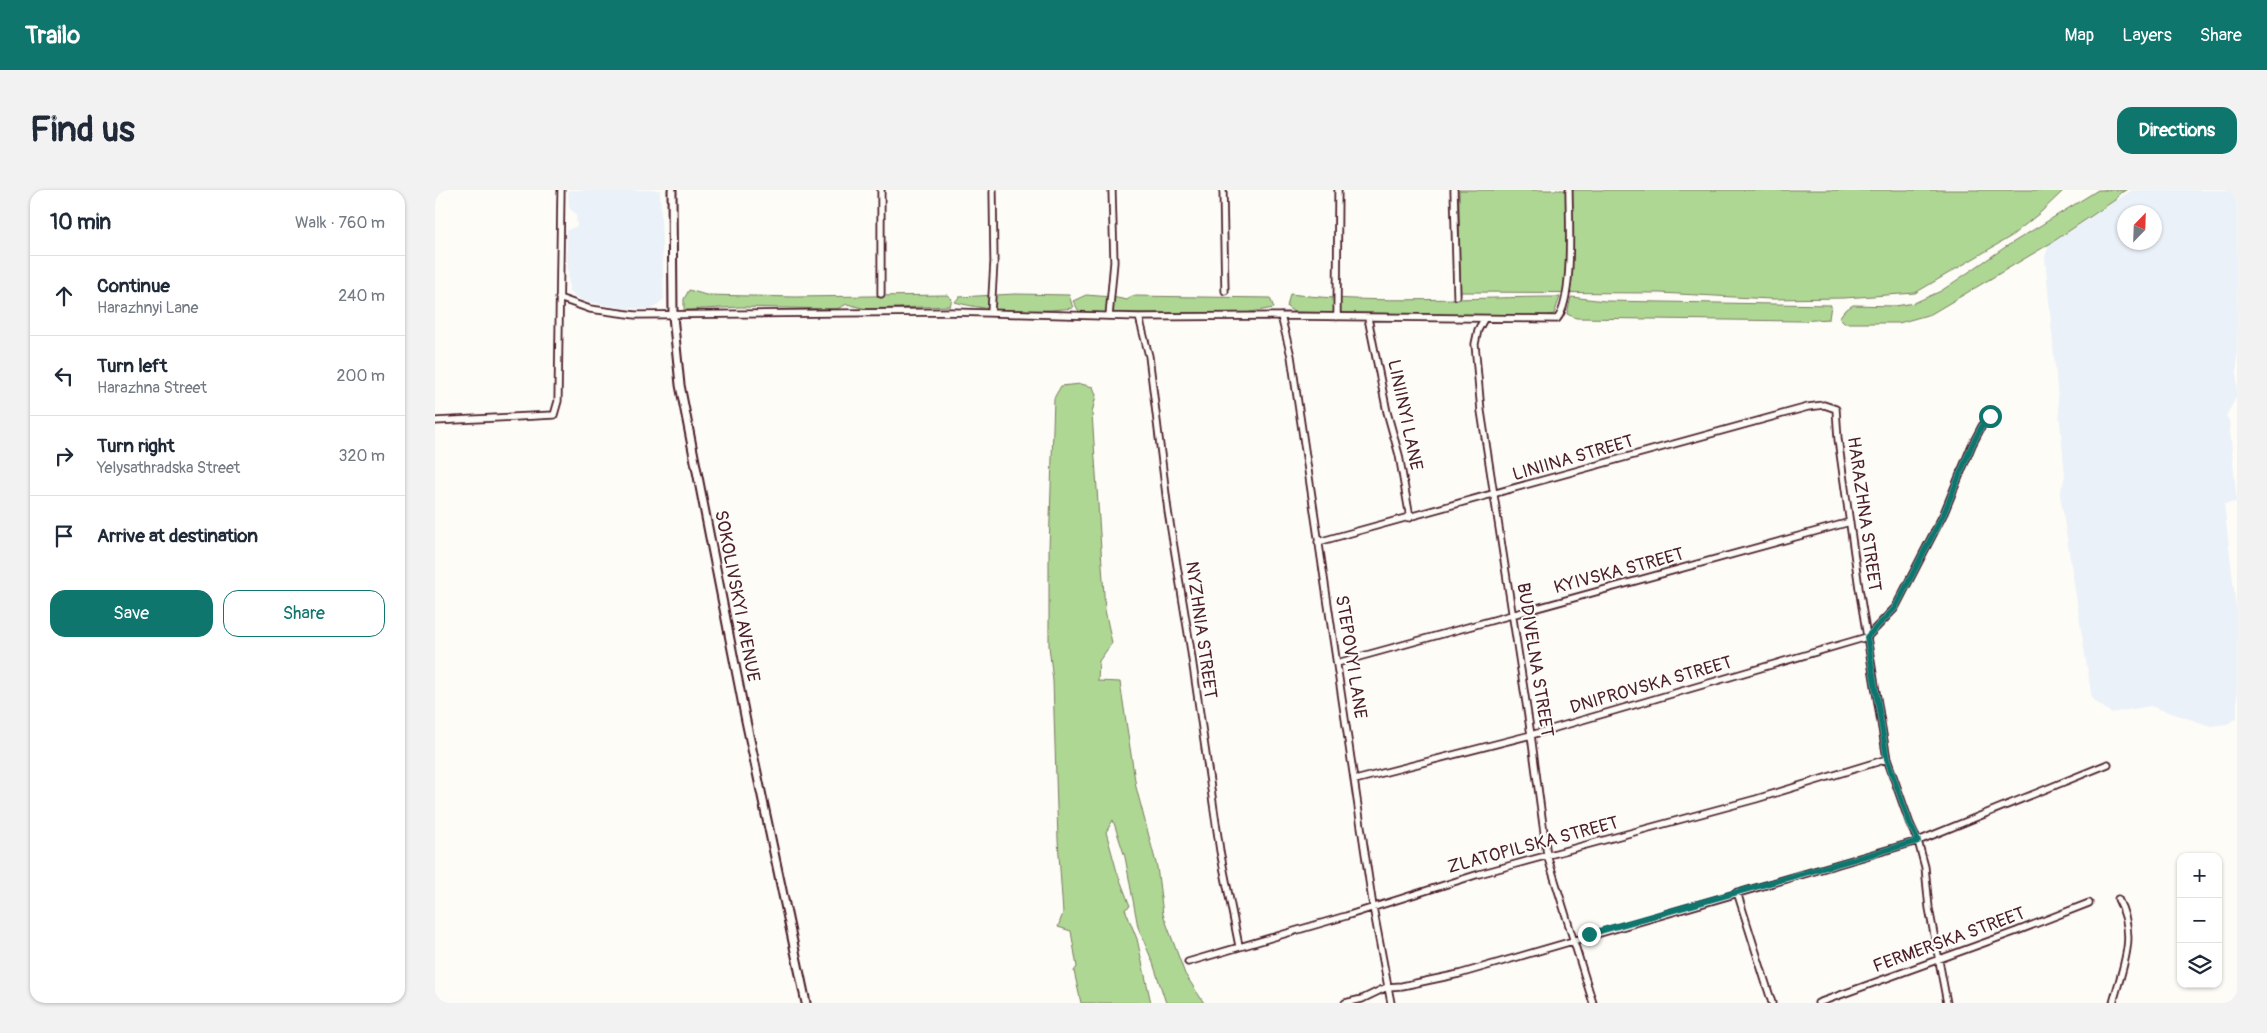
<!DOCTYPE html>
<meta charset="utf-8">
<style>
:root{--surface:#fff;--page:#f2f2f3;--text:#1f2937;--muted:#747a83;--line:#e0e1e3;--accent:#0f766e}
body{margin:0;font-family:Pangolin,sans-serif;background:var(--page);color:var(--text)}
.controls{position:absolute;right:15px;bottom:15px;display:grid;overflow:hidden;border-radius:10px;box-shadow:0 1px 4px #0004}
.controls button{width:45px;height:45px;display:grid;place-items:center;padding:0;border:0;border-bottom:1px solid var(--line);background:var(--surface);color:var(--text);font:25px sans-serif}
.compass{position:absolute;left:1682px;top:15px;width:45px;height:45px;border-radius:50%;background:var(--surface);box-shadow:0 1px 4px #0004;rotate:23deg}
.stop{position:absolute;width:15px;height:15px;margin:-11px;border:4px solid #0f766e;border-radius:50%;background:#fff}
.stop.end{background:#0f766e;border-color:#fff;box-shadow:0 1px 5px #0008}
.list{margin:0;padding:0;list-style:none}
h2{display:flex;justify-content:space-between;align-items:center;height:65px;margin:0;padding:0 20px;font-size:21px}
h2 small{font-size:16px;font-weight:400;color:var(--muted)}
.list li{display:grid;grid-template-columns:32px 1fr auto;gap:15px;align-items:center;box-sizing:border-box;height:80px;padding:0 20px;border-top:1px solid var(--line)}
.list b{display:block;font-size:19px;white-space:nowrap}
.list p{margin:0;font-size:16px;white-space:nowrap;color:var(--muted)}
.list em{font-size:16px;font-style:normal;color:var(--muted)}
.actions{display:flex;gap:10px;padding:15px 20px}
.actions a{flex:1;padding:11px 0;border:1px solid var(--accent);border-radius:15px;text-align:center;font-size:18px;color:var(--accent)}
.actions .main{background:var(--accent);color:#fff}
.icon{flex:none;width:28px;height:28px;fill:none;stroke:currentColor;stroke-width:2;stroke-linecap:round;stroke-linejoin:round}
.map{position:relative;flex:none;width:1802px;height:813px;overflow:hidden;border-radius:15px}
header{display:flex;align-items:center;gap:30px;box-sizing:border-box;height:70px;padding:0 25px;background:var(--accent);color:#fff}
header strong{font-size:24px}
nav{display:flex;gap:28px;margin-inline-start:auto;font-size:18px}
.intro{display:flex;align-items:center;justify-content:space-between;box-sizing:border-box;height:120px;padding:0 30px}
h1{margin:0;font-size:35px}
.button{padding:12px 22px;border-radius:15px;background:var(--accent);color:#fff;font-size:18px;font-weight:700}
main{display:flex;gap:30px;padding:0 30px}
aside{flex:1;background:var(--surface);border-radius:15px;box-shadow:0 1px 4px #0004}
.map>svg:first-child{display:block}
.built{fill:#ebf1f8;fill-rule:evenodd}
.green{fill:#aed794;stroke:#7c7b60}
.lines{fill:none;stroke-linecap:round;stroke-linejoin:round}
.minor-casing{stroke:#4a1f2b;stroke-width:9}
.tertiary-casing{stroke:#4a1f2b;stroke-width:11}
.minor{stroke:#fdfcf7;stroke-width:5.5}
.tertiary{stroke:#fdfcf7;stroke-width:7}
.route{stroke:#0f766e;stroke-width:6}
.labels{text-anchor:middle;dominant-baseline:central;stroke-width:4;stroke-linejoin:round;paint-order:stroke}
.street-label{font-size:18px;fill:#4a1f2b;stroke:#fdfcf7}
</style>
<header>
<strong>Trailo</strong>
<nav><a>Map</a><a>Layers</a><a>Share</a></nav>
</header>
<div class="intro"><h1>Find us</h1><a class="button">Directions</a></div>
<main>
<aside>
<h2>10 min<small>Walk · 760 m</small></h2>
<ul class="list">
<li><svg class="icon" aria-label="ahead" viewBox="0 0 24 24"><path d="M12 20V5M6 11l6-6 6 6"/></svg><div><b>Continue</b><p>Harazhnyi Lane</p></div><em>240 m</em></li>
<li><svg class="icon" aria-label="left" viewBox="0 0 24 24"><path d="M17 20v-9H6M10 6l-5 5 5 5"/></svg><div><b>Turn left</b><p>Harazhna Street</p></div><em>200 m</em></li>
<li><svg class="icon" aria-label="right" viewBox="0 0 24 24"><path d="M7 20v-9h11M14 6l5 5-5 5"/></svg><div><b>Turn right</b><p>Yelysathradska Street</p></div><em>320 m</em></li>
<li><svg class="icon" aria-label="arrive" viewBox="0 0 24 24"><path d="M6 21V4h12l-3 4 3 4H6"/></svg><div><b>Arrive at destination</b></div></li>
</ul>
<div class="actions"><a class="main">Save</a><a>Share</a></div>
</aside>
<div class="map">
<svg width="1802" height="813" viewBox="0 0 1802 813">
<rect width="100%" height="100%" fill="#fdfcf7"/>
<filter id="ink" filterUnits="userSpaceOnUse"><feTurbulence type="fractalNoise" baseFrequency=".02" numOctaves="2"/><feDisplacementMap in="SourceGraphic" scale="10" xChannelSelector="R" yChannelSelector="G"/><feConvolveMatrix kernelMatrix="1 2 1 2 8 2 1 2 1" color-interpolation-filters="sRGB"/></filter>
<g filter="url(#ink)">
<path class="built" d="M133 0H225L229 109 217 119 188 118 148 111 134 102 131 41 142 36 141 24 134 18Z
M1697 0H1802V206L1791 226 1794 230 1802 312 1789 314 1802 425V528L1792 534 1776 536 1715 516 1676 523 1657 509 1625 304 1630 286 1610 67 1614 55ZM1690 22H1720V52H1690Z"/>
<path class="green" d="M1024 0H1629L1606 22 1575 47 1480 103 1409 108 1336 109 1225 103 1025 102Z
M1663 0H1692L1685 3 1680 10 1616 53 1496 124 1464 133H1409L1404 128 1409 121 1418 115 1460 116 1479 113 1506 101 1569 58Z
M254 100 271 105 360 107 512 105 517 109 515 116 431 119 412 114 402 119 305 117 249 120V109Z
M580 104 634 105 638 118C602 122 554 122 520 112L524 107Z
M855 104C944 115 1035 107 1125 107L1119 124 1107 126 859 122 852 117Z
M651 105 677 107 692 110 697 106 835 108 839 118 810 123H645L638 111Z
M1136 107 1170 111 1396 115 1394 129 1366 131 1141 128 1132 124Z
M646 194 658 197 661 205 657 223 670 420 677 453 664 471 663 491 685 492 701 597 722 677 728 724 750 784 769 813H731L718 773 703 737 690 667 678 630 671 642 682 682 695 716 690 719 702 749 716 813H646L639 781 642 777 636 741 623 737 628 723 623 650 618 491 614 456V359L619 208 626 196Z"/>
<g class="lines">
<g class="minor-casing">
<path id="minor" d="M788 0 790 101
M1019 0 1022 106
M446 104V0
M124 108 155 119 200 125 518 122 704 127 846 126 1122 129C1139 110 1134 27 1134 0
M556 123 559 72 558 0
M674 126 679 72 677 0
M846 126 856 166 938 717 956 813
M704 127 714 166 733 321 755 455 785 661 804 756
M902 127 903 0
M933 128 952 222 964 265 975 328
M1049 129 1043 140 1040 154 1046 221 1096 545 1112 665 1158 813
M0 231 119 225 123 211 126 0
M883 352 1373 217 1389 215 1401 219 1403 249 1424 398 1452 569 1475 634 1483 651 1490 677 1494 718 1512 813
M902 473 1415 332
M920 590 1096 545 1432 447 1460 418 1509 323 1537 255 1547 236 1555 226
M1302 702 1337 813
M753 772 911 726 1044 684 1321 609 1452 569
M910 813 927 809 952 797 967 796 1024 784 1483 651 1673 574
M1383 813 1582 741 1654 713
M1678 813C1688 775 1703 746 1683 709"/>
</g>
<g class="tertiary-casing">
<path id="tertiary" d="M237 0 238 126 245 195 311 531 371 813"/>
</g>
<use href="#minor" class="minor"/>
<use href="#tertiary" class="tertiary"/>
</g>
</g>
<g class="lines" filter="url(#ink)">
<path class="route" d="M1154 744 1483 651 1475 634 1452 569 1432 447 1460 418 1509 323 1537 255 1547 236 1555 226"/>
</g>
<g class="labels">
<g class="street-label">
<text transform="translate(970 225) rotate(78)">LINIINYI LANE</text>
<text transform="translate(1138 268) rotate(-16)">LINIINA STREET</text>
<text transform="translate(1429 324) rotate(82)">HARAZHNA STREET</text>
<text transform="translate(1184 381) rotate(-15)">KYIVSKA STREET</text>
<text transform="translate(302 406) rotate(79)">SOKOLIVSKYI AVENUE</text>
<text transform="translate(766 440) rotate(82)">NYZHNIA STREET</text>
<text transform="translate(916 467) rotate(81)">STEPOVYI LANE</text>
<text transform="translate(1100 470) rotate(81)">BUDIVELNA STREET</text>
<text transform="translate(1216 495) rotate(-16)">DNIPROVSKA STREET</text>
<text transform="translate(1098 655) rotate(-15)">ZLATOPILSKA STREET</text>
<text transform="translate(1514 750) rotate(-20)">FERMERSKA STREET</text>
</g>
</g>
</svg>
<div class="controls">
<button>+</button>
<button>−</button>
<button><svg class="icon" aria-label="layers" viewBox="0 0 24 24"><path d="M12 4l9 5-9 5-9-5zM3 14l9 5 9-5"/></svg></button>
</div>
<svg class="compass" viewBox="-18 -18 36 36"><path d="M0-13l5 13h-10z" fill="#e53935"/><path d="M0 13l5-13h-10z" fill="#747a83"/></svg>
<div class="stop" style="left:1555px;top:226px"></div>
<div class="stop end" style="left:1154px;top:744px"></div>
</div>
</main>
